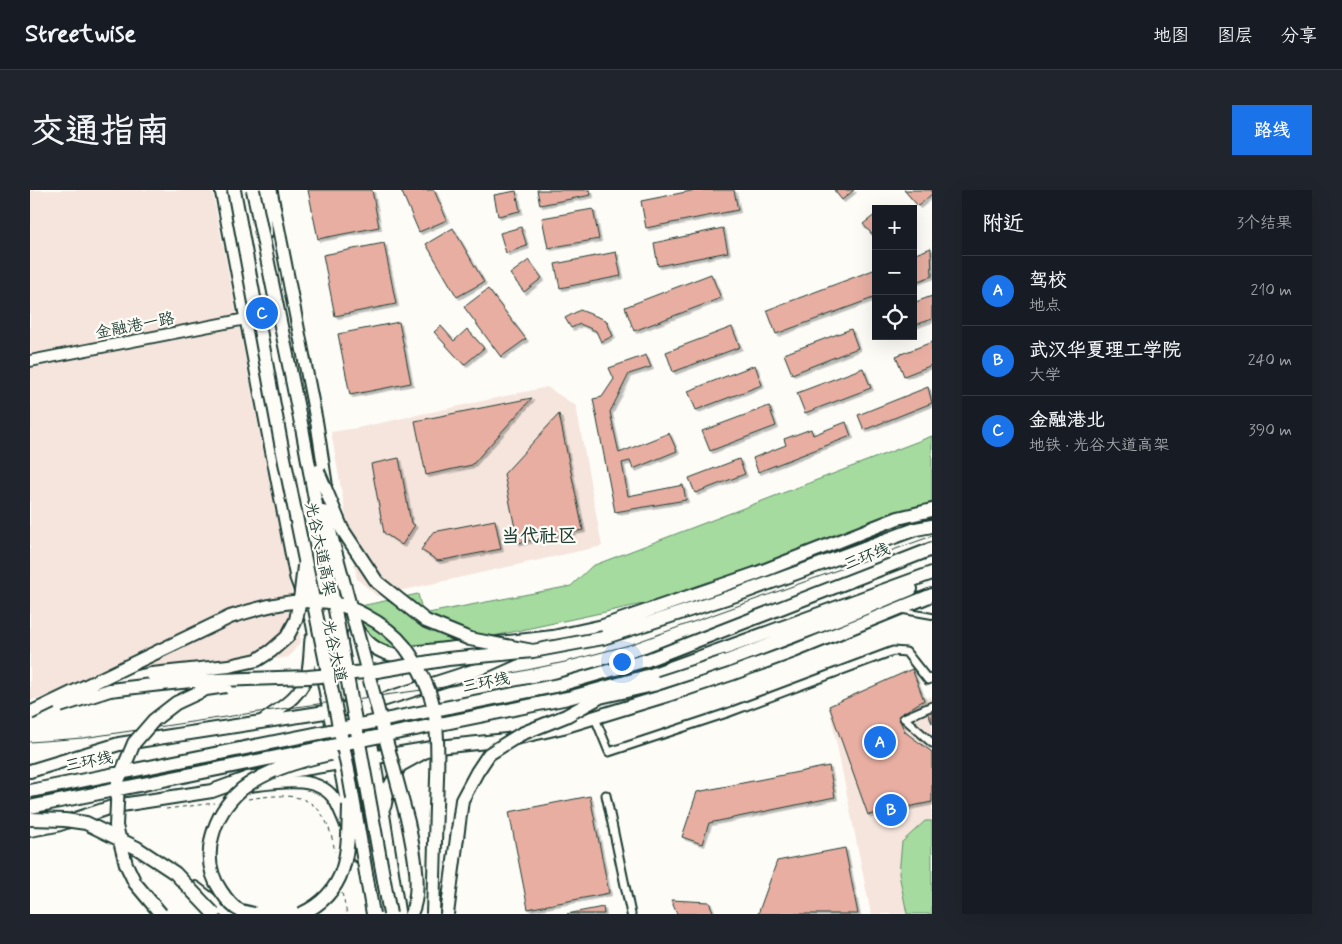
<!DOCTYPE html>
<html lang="zh">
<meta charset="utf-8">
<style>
:root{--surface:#171b24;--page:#20242c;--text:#f1f3f6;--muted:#9ea1a6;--line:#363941;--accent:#1a73e8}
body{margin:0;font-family:Mynerve,"LXGW WenKai TC",sans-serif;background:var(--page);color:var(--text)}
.controls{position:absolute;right:15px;top:15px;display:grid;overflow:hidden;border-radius:0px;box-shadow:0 5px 20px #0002}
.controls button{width:45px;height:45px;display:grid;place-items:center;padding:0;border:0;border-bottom:1px solid var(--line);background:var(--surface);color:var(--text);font:25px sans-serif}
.you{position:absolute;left:591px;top:471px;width:18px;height:18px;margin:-12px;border:4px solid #fff;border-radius:50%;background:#1a73e8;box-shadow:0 0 0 8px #1a73e833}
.badge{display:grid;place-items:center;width:32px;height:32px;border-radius:50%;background:var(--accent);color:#fff;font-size:16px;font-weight:700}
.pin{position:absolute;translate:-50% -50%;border:2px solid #fff;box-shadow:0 1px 5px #0006}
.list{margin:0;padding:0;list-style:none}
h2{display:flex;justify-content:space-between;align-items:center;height:65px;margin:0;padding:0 20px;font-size:21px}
h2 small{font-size:16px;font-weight:400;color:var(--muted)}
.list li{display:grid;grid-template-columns:32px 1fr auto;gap:15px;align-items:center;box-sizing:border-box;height:70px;padding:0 20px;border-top:1px solid var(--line)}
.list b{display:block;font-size:19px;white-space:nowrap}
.list p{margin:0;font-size:16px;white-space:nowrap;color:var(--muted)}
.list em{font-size:16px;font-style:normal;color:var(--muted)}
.icon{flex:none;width:28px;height:28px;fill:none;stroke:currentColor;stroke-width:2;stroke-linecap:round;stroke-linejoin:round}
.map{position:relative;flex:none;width:902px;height:724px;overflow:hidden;border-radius:0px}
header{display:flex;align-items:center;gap:30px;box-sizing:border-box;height:70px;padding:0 25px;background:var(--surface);border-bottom:1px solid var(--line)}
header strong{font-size:24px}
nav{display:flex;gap:28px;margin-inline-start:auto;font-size:18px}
.intro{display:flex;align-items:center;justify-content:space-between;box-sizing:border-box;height:120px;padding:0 30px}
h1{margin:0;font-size:35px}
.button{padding:12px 22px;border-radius:0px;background:var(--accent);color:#fff;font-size:18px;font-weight:700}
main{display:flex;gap:30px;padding:0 30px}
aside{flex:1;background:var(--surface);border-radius:0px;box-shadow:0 5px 20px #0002}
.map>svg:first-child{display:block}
.built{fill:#f6e5dd}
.green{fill:#a5db9e;stroke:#628c69}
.building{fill:#e7aea1;stroke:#1f3d34;filter:url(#shadow)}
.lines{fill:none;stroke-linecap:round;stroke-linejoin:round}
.lane-casing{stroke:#1f3d34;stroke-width:8}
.street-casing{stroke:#1f3d34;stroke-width:11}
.secondary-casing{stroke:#1f3d34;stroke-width:14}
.primary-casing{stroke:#1f3d34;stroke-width:15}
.highway-casing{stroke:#1f3d34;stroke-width:16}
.path{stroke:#1f3d34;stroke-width:1;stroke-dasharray:4 4;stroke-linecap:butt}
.lane{stroke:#fdfcf7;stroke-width:4}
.street{stroke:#fdfcf7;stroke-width:7}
.secondary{stroke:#fdfcf7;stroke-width:10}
.primary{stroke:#fdfcf7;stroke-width:11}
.highway{stroke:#fdfcf7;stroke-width:12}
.tram{stroke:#1f3d34;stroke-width:1}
.highway-bridge-casing{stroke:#1f3d34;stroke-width:16;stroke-linecap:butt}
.highway-bridge{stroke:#fdfcf7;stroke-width:12}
.labels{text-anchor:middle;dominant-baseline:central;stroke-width:4.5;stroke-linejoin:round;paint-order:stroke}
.street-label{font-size:16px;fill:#1f3d34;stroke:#fdfcf7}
.quarter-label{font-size:19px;font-weight:bold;fill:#1f3d34;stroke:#fdfcf7}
</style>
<header>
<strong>Streetwise</strong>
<nav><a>地图</a><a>图层</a><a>分享</a></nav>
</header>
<div class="intro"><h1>交通指南</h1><a class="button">路线</a></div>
<main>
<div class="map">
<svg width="902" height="724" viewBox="0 0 902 724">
<defs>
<filter id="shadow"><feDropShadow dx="2.5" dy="2.5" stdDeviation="0" flood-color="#0004"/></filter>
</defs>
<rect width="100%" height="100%" fill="#fdfcf7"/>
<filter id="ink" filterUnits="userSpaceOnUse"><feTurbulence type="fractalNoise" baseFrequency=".02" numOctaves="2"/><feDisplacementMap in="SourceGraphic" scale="10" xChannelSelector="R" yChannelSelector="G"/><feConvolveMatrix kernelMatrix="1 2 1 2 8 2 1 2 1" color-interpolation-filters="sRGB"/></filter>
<g filter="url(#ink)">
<path class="built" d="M0 0H182L271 451 259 467 5 509 0 511Z
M517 197 546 216 572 356 347 406 327 389 301 242 327 238Z
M882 479 894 509 902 506V724H841L799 516Z"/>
<path class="green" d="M902 246V312L631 410 459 447 365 460 339 450 326 417 388 404 393 424 541 396 562 376Z
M895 631H902V724H877L869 684 872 652Z"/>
<path class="building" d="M278 0H342L349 37 288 49Z
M371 0H404L417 30 389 42Z
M507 0H560L561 5 510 15Z
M666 0H704L708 20 616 38 611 11Z
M804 0H824L812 10Z
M874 0H902V4L888 16Z
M486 1 490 21 468 26 464 5Z
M563 19 569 49 518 58 512 28Z
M846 24V49L833 34Z
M491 37 497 56 476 63 470 43Z
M423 38 454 92 427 107 396 54Z
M693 38 698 62 628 76 624 53Z
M354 53 366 114 305 126 293 65Z
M901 58 902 86 883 93V65Z
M586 62 591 86 530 98 525 74Z
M499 70 512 88 494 102 480 84Z
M846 79V107L746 144 737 120Z
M681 84 691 108 604 141 595 117Z
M458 99 496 149 471 167 434 117Z
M902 106V129L883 136V113Z
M550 120 576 130 583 146 571 152 566 141 550 134 541 138 535 128Z
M369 132 381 193 320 205 308 144Z
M411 136 424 151 437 139 454 158 434 175 404 142Z
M702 137 710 157 643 182 636 162Z
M821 139 828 158 762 184 754 164Z
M902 152V175L874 186 866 166Z
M616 165 621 177 599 184 580 222 589 263 639 243 647 261 603 279 600 271 592 273 598 306 653 295 656 310 585 322 563 209 572 207 584 189 579 178Z
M725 175 732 195 666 220 658 201Z
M833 178 841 198 775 223 767 203Z
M898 197 902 213 834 240 828 225Z
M502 208 442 275 396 285 385 231Z
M739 216 746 236 680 261 672 241Z
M529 224 553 340 488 353 474 284Z
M816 232 821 246 728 282 723 268 756 255 754 249 781 239 783 245Z
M369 268 381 333 385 335 372 355 354 343 341 274Z
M709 269 715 284 665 303 659 288Z
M465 330 471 359 408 371 391 360 403 342Z
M882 479 894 510 868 526 875 542 902 562V612L838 625 799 516Z
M902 520V533L897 522Z
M799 576 805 607 679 633 672 654 652 647 667 602Z
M560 606 579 703 498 719 479 622Z
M815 658 828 724H728L747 671Z
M641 710 679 712 684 724H647Z
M573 717 574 724H537Z"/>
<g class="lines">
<g class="lane-casing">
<path id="lane" d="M874 421 902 426"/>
</g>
<g class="street-casing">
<path id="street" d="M902 516 874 528 902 553
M565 528 579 562 697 523 863 461 876 462 898 490 902 488
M576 605 601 724"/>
</g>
<g class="secondary-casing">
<path id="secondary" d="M0 171 216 129"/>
</g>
<g class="primary-casing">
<path id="primary" d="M191 0 266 388 282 432 319 625
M241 0 287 234 296 293
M323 445 353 621 369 724
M231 532C249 519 274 505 278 481 280 470 280 459 281 449
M216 596C243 593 290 582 306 612 315 629 321 649 328 666
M355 616 359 597 370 576 399 560"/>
</g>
<g class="highway-casing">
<path id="highway" d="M234 0 236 44
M326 439C337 453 346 461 363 465L523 447 573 436 725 384 868 328 902 320
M573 448 712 403 886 339 902 336
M617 470 902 359
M697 471 816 426 881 399
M621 485 902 383
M61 499 77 493 122 484
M0 581 89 554 334 516 446 480 482 464
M0 640 27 635 85 616 182 601 218 588 408 557 477 550 533 537 638 505 701 484 764 461 902 405
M165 698 199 724"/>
</g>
<path class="path" d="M218 609C270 601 295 605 305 662
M136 619 185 613
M312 703 317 724"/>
<use href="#lane" class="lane"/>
<use href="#street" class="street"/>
<use href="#secondary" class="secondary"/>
<use href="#primary" class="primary"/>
<use href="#highway" class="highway"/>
<path class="tram" d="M0 552 53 548 236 521 422 496 535 472 599 455 902 346"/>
<g class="highway-bridge-casing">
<path id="highway-bridge" d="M204 0 251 253 319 585 343 724
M223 0 273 243 360 724
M288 281 312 339 347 392 396 431 440 449 503 461 573 448
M293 322 299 338 378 632C383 659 393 698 381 724
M122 484 199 476 227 470 241 461 257 447 266 430 270 410 274 376
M30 516 80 500 122 495 161 491 278 487 347 481 418 469 503 461
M0 523 200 427C229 418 256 410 286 411 316 411 356 433 375 457 389 476 402 502 405 526 409 556 407 587 406 617 405 653 404 688 403 724
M0 601 529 495 617 470
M0 617 538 508 621 485
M0 629 35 630 56 633 107 658 145 683 184 724
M131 724 105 693 96 674 86 636 88 591 104 553 124 530 146 513 176 499 196 496
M224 724C219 723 213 722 209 720 202 717 195 707 191 701 168 668 183 624 212 599 235 581 271 570 300 564
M271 724C319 702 318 662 319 615
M417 724 432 610 447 582 459 564 491 544 536 526 570 507 623 495 697 471"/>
</g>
<use href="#highway-bridge" class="highway-bridge"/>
</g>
</g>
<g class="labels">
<g class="street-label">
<text transform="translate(105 136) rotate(-11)">金融港一路</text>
<text transform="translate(290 359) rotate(78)">光谷大道高架</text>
<text transform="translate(837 367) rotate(-21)">三环线</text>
<text transform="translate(304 461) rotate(78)">光谷大道</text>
<text transform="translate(456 493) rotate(-11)">三环线</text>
<text transform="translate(59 572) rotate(-11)">三环线</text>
</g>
<g class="quarter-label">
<text x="509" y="346">当代社区</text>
</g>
</g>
</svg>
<div class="controls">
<button>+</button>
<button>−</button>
<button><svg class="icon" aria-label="locate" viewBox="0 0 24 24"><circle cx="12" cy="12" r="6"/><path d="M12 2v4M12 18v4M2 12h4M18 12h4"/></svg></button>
</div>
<div class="you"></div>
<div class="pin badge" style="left:850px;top:552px">A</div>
<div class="pin badge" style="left:861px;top:620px">B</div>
<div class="pin badge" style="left:232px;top:123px">C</div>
</div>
<aside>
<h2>附近<small>3个结果</small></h2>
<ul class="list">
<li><span class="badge">A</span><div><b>驾校</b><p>地点</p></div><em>210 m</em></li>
<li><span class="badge">B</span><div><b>武汉华夏理工学院</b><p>大学</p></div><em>240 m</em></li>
<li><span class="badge">C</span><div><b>金融港北</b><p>地铁 · 光谷大道高架</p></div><em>390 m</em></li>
</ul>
</aside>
</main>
